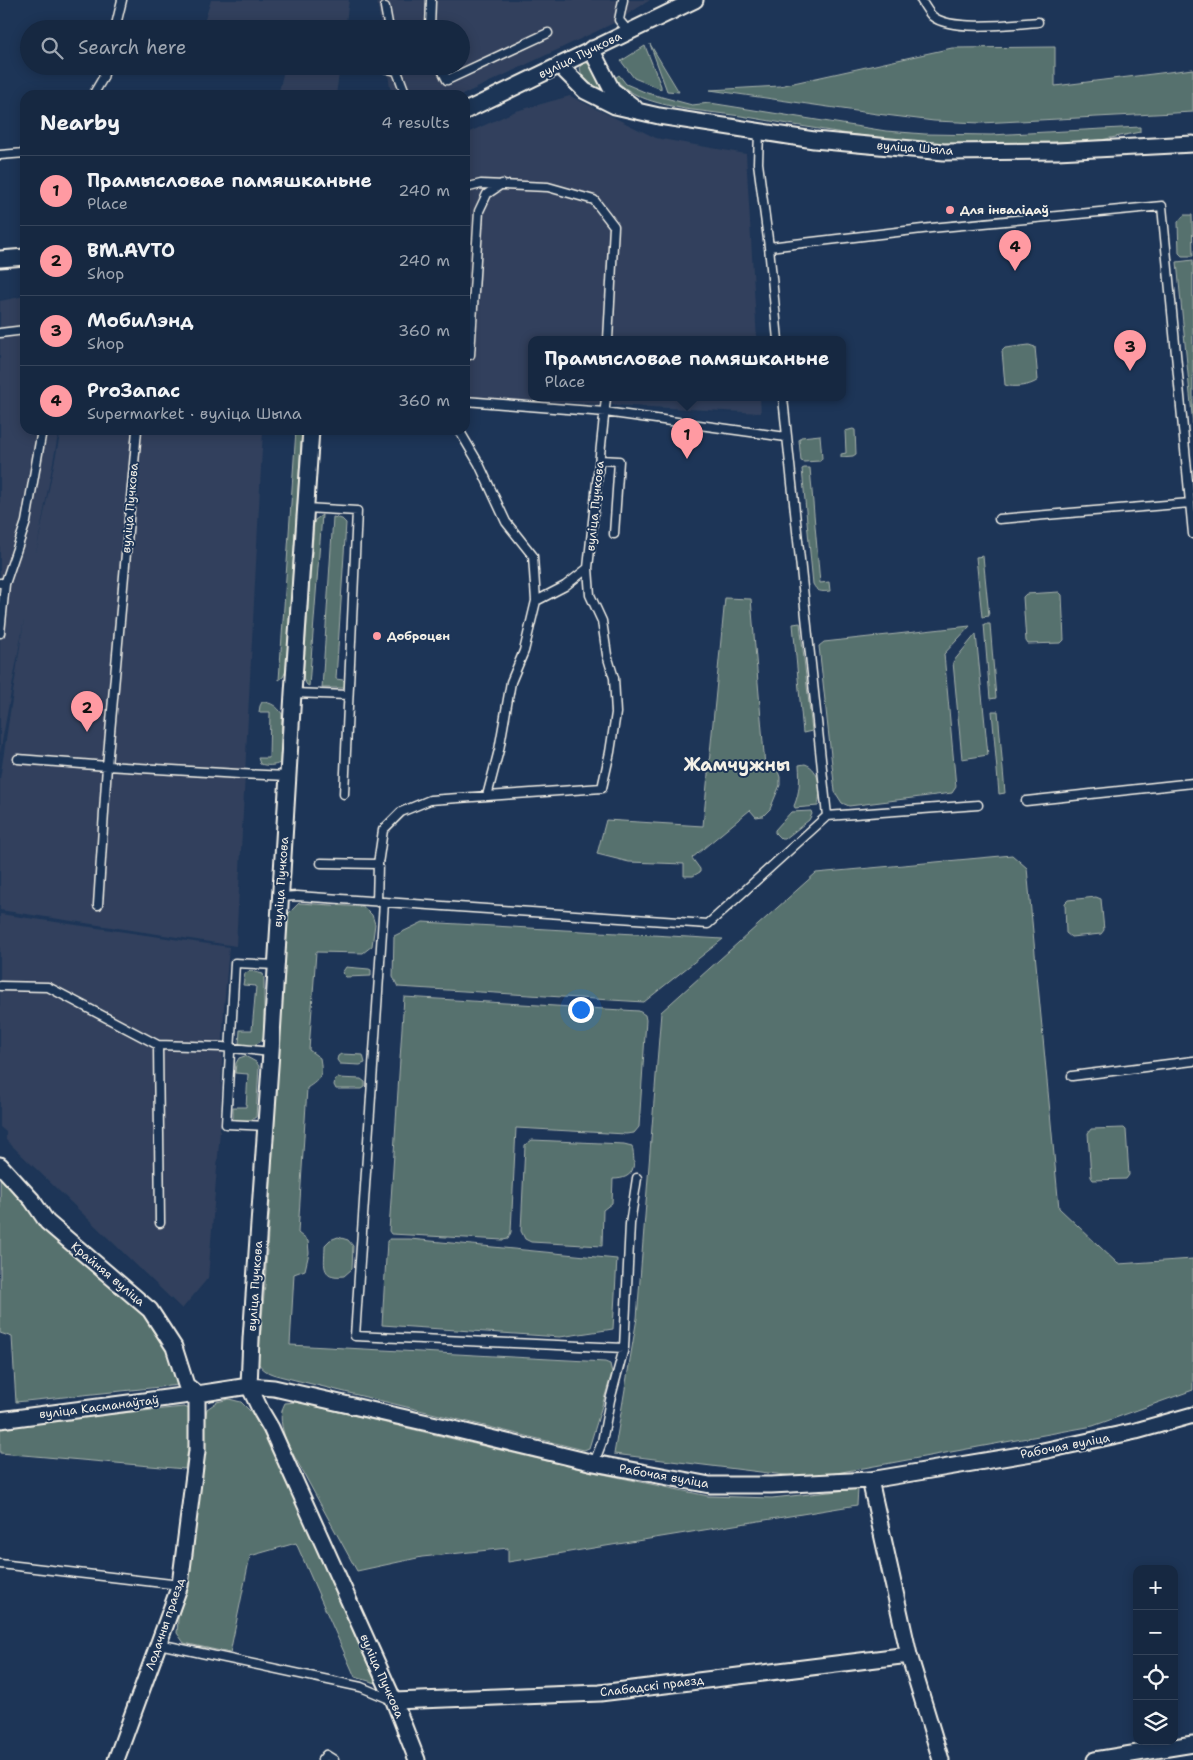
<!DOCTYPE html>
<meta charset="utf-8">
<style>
:root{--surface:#162841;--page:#1f3048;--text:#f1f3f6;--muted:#9ea6b1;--line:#35445a;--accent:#ff9aa2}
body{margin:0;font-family:"Shantell Sans",sans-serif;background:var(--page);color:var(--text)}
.controls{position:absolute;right:15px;bottom:15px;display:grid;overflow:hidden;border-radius:10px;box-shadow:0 2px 12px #0003}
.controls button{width:45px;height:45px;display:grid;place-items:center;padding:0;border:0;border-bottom:1px solid var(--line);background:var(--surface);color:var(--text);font:25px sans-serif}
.you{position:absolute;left:580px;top:1009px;width:18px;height:18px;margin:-12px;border:4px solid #fff;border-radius:50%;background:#1a73e8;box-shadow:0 0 0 8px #1a73e833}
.badge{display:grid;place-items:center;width:32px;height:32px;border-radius:50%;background:var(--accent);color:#111;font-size:16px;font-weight:700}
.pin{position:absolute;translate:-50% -41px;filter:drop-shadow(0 1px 2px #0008)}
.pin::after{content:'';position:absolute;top:26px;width:18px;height:15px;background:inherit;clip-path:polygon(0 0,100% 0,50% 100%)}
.popup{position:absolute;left:528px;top:336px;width:318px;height:65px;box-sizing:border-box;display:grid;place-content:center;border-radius:10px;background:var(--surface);filter:drop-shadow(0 1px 4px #0005);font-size:16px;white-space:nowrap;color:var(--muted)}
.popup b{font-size:19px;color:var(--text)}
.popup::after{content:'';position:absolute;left:50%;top:100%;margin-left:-10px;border:10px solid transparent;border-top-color:var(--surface)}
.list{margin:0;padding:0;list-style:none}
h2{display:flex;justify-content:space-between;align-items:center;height:65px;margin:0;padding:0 20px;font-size:21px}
h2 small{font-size:16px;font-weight:400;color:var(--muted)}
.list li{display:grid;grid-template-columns:32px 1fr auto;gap:15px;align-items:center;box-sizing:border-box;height:70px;padding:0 20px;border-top:1px solid var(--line)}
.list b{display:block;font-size:19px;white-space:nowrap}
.list p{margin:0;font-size:16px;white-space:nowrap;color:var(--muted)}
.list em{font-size:16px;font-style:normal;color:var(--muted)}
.icon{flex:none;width:28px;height:28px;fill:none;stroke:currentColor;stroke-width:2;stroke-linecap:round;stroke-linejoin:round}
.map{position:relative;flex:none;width:1193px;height:1760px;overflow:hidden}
.search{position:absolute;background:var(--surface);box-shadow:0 2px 12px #0003;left:20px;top:20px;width:450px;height:55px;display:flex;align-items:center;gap:12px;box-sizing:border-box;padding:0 18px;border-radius:28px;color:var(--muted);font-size:19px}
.panel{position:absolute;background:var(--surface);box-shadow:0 2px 12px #0003;left:20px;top:90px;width:450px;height:345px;border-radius:15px}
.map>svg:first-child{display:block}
.built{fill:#31415d}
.green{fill:#57716e;stroke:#a6b1ab}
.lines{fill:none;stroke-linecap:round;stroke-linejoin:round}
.lane-casing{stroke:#f4f1e8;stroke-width:11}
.street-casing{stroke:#f4f1e8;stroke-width:19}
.lane{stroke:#1d3557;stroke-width:8}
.street{stroke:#1d3557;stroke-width:15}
.poi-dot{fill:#ff9aa2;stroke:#1d3557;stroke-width:2}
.labels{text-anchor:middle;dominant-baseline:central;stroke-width:4;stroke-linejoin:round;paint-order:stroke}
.street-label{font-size:12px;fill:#f4f1e8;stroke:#1d3557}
.poi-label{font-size:12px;font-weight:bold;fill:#f4f1e8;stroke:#1d3557;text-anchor:start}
.district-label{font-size:18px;font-weight:bold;fill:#f4f1e8;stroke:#1d3557}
</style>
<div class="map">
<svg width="1193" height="1760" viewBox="0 0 1193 1760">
<rect width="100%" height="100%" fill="#1d3557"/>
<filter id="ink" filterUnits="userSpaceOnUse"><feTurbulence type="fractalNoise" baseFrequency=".02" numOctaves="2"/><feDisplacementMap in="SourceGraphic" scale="10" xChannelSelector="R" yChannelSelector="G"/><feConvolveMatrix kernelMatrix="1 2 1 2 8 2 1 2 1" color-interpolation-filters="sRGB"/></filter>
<g filter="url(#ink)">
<path class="built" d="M211 0H349L345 29H202Z
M377 0H650L614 23 462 95H398L390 88 387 66H461V29H381Z
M285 66H340L336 95H278Z
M570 96 656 138 746 154 757 340H532V398H760L761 413 465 397V134L516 111Z
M25 296V430H59L36 553 61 430H263L236 946 0 910V779L24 620 0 753V301Z
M0 914 229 947 224 1007 220 1131 208 1278 182 1309 6 1140V1132L0 1127Z"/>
<path class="green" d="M650 44 679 92 667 91Z
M645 46 661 86V89L634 78 621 61Z
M1055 47V86L1193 69V112L981 123 934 121 877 114 710 90 780 86 952 48Z
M584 63C599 63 602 82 607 94 593 87 581 83 580 66Z
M619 75 626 84 647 93 692 105 710 103 886 131 925 134 991 135 1140 127V132L1096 141 947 145 866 137 741 116 685 109C662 104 631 99 615 78Z
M1184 215H1192L1193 256H1182L1179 253 1178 222Z
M1193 260V425L1177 262Z
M1029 345 1035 347 1038 380C1031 386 1013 388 1005 385L1002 351 1005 348Z
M853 429 855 430 856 454 853 456 841 457V454L846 453 845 431Z
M296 430H302L286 671 283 677 279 680Z
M820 435 822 458 820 461 804 462 801 461 799 440 801 437Z
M804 468H810L820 583 829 582 830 591C821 592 817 592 813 584L802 469Z
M322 515 309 686 307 685 303 679 314 523 315 520Z
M333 517 342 519 346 523 336 679 343 680 346 683V687L343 688H322Z
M983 556 989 616 982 617 976 557Z
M1059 592 1062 595 1064 640 1061 643 1028 644 1026 641 1023 597 1026 594Z
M725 598 751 599 765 766H776L780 777V785L770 809 763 816 756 817 750 810 692 858 700 869V872L693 876H684V864L629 862 597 854 606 820 703 826Z
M800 623 812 731 803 733 793 624Z
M984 624H990L996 698 990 699Z
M970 626 944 654 956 787 952 793 849 806 842 803 835 792 819 646 824 642Z
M976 634 988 755 962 759 953 662Z
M262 702C271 702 278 707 282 714L280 763C274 766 267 766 260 764L258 758H269L270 712H259L260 706Z
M992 711H998L1005 793 999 794Z
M805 764C821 769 821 793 818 806L795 808 794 806C800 792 800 780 799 765Z
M811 811 812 814 809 820 785 839H781L775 833V830L791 812Z
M1012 855 1027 868 1059 1208 1118 1264 1193 1259V1390L1093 1426 809 1478 614 1454 637 1318 661 1012 816 873Z
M1096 897 1101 899 1104 930 1101 934 1071 937 1066 933 1065 903 1068 900Z
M299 903 364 907 372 915 375 924 372 946 363 953 316 952 309 1050 320 1058C323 1075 321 1079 307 1088L298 1233 308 1241 309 1253 305 1270 294 1274 290 1345 605 1362 610 1364 612 1373 589 1448 584 1450 283 1377C272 1374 265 1373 258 1363L265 1284 287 915Z
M423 922 723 939 644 1002 398 987 393 977 394 936Z
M346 967 369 969 371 970V976L346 977 342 973Z
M251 971 263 974 264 978V1039C257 1045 248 1048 239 1044L240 1030H252L256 986 243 985 245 973Z
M404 997 639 1011 645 1015 646 1020 639 1127 634 1133 626 1134 516 1128 511 1232 508 1239 503 1240 391 1234 389 1231Z
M341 1054 363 1055 365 1063 360 1065 340 1064 337 1060 338 1056Z
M245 1056 256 1062 259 1066 256 1117C250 1122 240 1121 233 1119V1107H246L248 1074 235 1073 236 1063 239 1058Z
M338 1078 361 1079 365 1082V1087L362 1089H336L334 1085 335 1080Z
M1124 1128 1126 1130 1129 1175 1126 1179 1093 1180 1091 1177 1088 1133 1091 1129Z
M532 1140 624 1144 632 1146C636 1166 635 1179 613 1179L612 1203 603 1210 602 1246 531 1242 525 1239 521 1231 525 1145Z
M0 1175 27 1204 28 1209 46 1230 148 1314 170 1353 179 1385 16 1402 12 1337 0 1333Z
M338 1237 348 1240 353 1246 352 1269 344 1276C319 1279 325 1263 325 1245L330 1240Z
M390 1239H410L617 1259 613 1329 560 1337 382 1325 387 1241Z
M229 1399 241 1402 251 1412 269 1443 376 1683 355 1677 296 1543 250 1556 230 1653 184 1643 177 1633 178 1619 193 1554 204 1443V1426L207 1409 217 1402Z
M297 1402 593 1472 708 1496 772 1498 858 1489 857 1505 508 1562V1548L422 1557 357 1571 286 1441C282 1427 278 1416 285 1403Z
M184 1407 190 1409 193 1414 185 1469 0 1453V1425Z"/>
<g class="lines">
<g class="lane-casing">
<path id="lane" d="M623 0 619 20 628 31
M921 0C924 5 928 12 932 16 951 32 1014 24 1038 22
M385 7 389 29
M218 28 221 29
M115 29 122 0
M430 29 431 0
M378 66 396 71
M395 66 406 95
M440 66 447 80 548 33
M93 95 103 78 106 66
M759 131 758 163 769 247 778 340
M0 155 25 153
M465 188 481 184 548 187 594 200 614 226 608 340
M769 247 931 228 1162 206 1193 534
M0 333 25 330
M470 355 479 211 487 194 502 184
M465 401 605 412 786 437
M137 430 107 766 239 774 288 776
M459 430 479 464 506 522 533 556 536 601
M600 460 619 461 614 534
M306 508 357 511 344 794
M999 519 1190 503
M0 583 5 584 26 522 42 430
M0 633 5 584
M293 693 348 695
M18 759 107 766 98 905
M487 796 499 750 511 682 524 651 536 601 565 586 588 568 606 398
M1026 801 1193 783
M827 816 978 805
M321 863 378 864 377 902
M378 864 383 830 401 812 430 800 602 788 610 752 616 713 614 678 607 655 602 621 590 595 588 568
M281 897 297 896 708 924 827 816 783 398
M384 902 355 1336 624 1348
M0 986 48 987 158 1045 222 1047 271 1052
M158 1045 160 1223
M1072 1076 1193 1061
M266 1126 226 1124 235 963 276 965
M594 1463 602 1442 610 1400 624 1348 630 1224 637 1178
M0 1564 180 1585
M159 1644 361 1687 392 1700
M322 1760 326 1755 334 1760"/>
</g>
<g class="street-casing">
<path id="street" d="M591 49 612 90 635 108
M559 65 585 91 615 106 659 116 814 140 944 152 1057 151 1193 144
M465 111 695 0
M0 259 25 257
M311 430 293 693 271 1052 251 1339 249 1386 261 1411 271 1428 394 1701 417 1760
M0 1165 32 1200 47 1222 150 1310 174 1347 186 1385 197 1394
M0 1420 197 1394 249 1386 274 1388 441 1426 594 1463 710 1485H771L870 1480 1038 1452 1136 1431 1193 1415
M870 1480 909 1655 941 1760
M394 1701 600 1693 909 1655
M116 1760 180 1585 197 1451V1394
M1095 1760 1193 1744"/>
</g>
<use href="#lane" class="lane"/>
<use href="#street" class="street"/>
</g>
</g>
<g class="poi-dot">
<circle cx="950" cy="210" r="5"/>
<circle cx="377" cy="636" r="5"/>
</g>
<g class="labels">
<g class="street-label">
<text transform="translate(580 55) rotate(-26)">вуліца Пучкова</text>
<text transform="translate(915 148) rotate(4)">вуліца Шыла</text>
<text transform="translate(595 506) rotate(-84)">вуліца Пучкова</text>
<text transform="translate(130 508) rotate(-85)">вуліца Пучкова</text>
<text transform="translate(281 882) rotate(-86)">вуліца Пучкова</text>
<text transform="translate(108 1274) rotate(40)">Крайняя вуліца</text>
<text transform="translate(255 1286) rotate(-86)">вуліца Пучкова</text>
<text transform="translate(99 1407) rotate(-7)">вуліца Касманаўтаў</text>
<text transform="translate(1065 1446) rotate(-11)">Рабочая вуліца</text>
<text transform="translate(664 1476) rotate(10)">Рабочая вуліца</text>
<text transform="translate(165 1624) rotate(-71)">Лодачны праезд</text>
<text transform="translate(382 1676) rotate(66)">вуліца Пучкова</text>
<text transform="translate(652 1686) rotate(-7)">Слабадскі праезд</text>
</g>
<g class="poi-label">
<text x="960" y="210">Для інвалідаў</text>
<text x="387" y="636">Доброцен</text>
</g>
<g class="district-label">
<text x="737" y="765">Жамчужны</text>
</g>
</g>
</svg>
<div class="controls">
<button>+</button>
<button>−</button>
<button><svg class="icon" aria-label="locate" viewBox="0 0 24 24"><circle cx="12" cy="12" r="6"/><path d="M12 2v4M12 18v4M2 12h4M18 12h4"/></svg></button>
<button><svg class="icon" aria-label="layers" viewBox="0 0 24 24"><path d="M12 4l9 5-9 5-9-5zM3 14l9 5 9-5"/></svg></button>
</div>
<div class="you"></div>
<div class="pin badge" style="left:687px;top:459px">1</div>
<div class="popup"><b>Прамысловае памяшканьне</b>Place</div>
<div class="pin badge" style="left:87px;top:732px">2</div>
<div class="pin badge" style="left:1130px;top:371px">3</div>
<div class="pin badge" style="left:1015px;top:271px">4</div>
<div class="search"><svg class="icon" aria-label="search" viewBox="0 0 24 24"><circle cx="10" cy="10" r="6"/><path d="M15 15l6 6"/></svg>Search here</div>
<section class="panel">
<h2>Nearby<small>4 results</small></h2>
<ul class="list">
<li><span class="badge">1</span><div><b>Прамысловае памяшканьне</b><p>Place</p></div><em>240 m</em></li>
<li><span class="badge">2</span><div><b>BM.AVTO</b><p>Shop</p></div><em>240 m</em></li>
<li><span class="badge">3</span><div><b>МобиЛэнд</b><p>Shop</p></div><em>360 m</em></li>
<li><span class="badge">4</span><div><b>ProЗапас</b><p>Supermarket · вуліца Шыла</p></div><em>360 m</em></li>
</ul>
</section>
</div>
